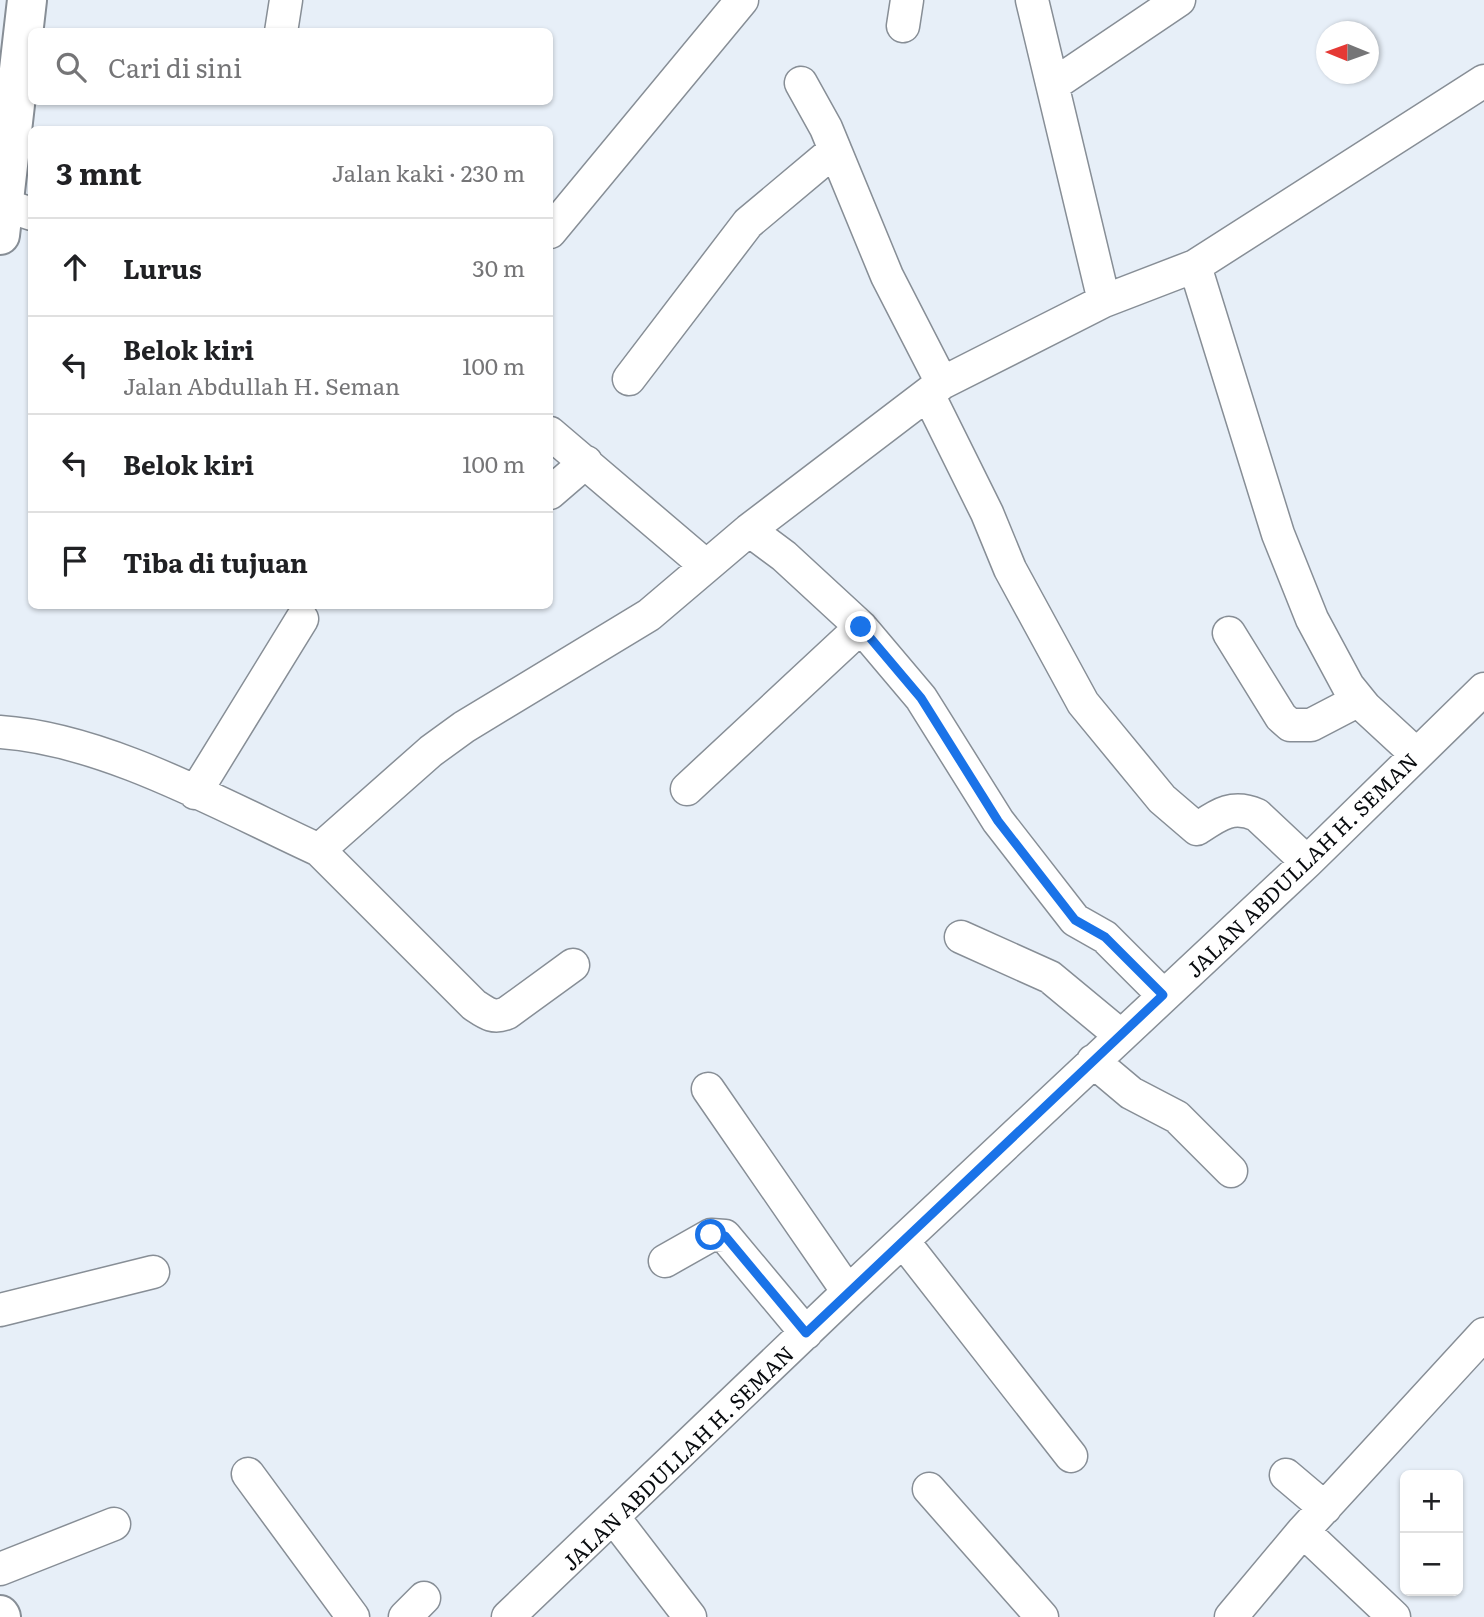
<!DOCTYPE html>
<html lang="id">
<meta charset="utf-8">
<style>
:root{--surface:#fff;--page:#f2f2f2;--text:#202124;--muted:#757577;--line:#e0e0e0}
body{margin:0;font-family:Literata,serif;background:var(--page);color:var(--text)}
.controls{position:absolute;right:21px;bottom:21px;display:grid;overflow:hidden;border-radius:10px;box-shadow:0 2px 5px #0004}
.controls button{width:63px;height:63px;display:grid;place-items:center;padding:0;border:0;border-bottom:2px solid var(--line);background:var(--surface);color:var(--text);font:35px sans-serif}
.compass{position:absolute;left:1316px;top:21px;width:63px;height:63px;border-radius:50%;background:var(--surface);box-shadow:0 2px 5px #0004;rotate:271deg}
.stop{position:absolute;width:21px;height:21px;margin:-16px;border:5px solid #1a73e8;border-radius:50%;background:#fff}
.stop.end{background:#1a73e8;border-color:#fff;box-shadow:0 2px 7px #0008}
.list{margin:0;padding:0;list-style:none}
h2{display:flex;justify-content:space-between;align-items:center;height:91px;margin:0;padding:0 28px;font-size:30px}
h2 small{font-size:23px;font-weight:400;color:var(--muted)}
.list li{display:grid;grid-template-columns:46px 1fr auto;gap:21px;align-items:center;box-sizing:border-box;height:98px;padding:0 28px;border-top:2px solid var(--line)}
.list b{display:block;font-size:26px;white-space:nowrap}
.list p{margin:0;font-size:23px;white-space:nowrap;color:var(--muted)}
.list em{font-size:23px;font-style:normal;color:var(--muted)}
.icon{flex:none;width:38px;height:38px;fill:none;stroke:currentColor;stroke-width:2;stroke-linecap:round;stroke-linejoin:round}
.map{position:relative;flex:none;width:1484px;height:1617px;overflow:hidden}
.search{position:absolute;background:var(--surface);box-shadow:0 2px 5px #0004;left:28px;top:28px;width:525px;height:77px;display:flex;align-items:center;gap:18px;box-sizing:border-box;padding:0 24px;border-radius:10px;color:var(--muted);font-size:26px}
.panel{position:absolute;background:var(--surface);box-shadow:0 2px 5px #0004;left:28px;top:126px;width:525px;height:483px;border-radius:10px}
.map>svg:first-child{display:block}
.lines{fill:none;stroke-linecap:round;stroke-linejoin:round}
.minor-casing{stroke:#878e96;stroke-width:35}
.tertiary-casing{stroke:#878e96;stroke-width:42}
.minor{stroke:#fff;stroke-width:32}
.tertiary{stroke:#fff;stroke-width:38}
.route{stroke:#1a73e8;stroke-width:9}
.labels{text-anchor:middle;dominant-baseline:central;stroke-width:7;stroke-linejoin:round;paint-order:stroke}
.street-label{font-size:21px;fill:#090c0f;stroke:#fff}
</style>
<div class="map">
<svg width="1484" height="1617" viewBox="0 0 1484 1617">
<rect width="100%" height="100%" fill="#e7eff8"/>
<g class="lines">
<g class="minor-casing">
<path id="minor" d="M903 26 907 0
M281 32 286 0
M801 83 826 128 887 276 942 383
M1053 85 1179 0
M4 205 32 214
M550 232 742 0
M1195 266 1278 534 1312 619 1348 686 1365 707 1416 754
M1104 301 1195 266 1484 81
M629 379 748 223 835 150
M928 394 987 513 1010 569 1083 703 1162 799 1197 829C1218 815 1232 804 1257 815L1307 862
M550 433 705 565
M550 493 586 462
M749 530 784 556 861 627 921 698 998 821 1075 920 1105 937 1163 995
M1229 633 1281 717 1290 725H1311L1359 700
M0 732C106 739 223 806 319 850L431 751 464 727 649 615 749 530 942 383 1104 301 1032 0
M687 789 861 627
M195 793 302 619
M319 850 474 1005C486 1013 493 1019 507 1013L573 965
M961 937 1050 977 1120 1035
M1093 1061 1131 1093 1177 1117 1231 1171
M708 1089 848 1292
M903 1241 1071 1456
M665 1261 711 1235 725 1236 806 1333
M0 1310 153 1272
M248 1474 353 1617
M1286 1475 1325 1508
M929 1489 1042 1617
M614 1518 690 1617
M1303 1531 1394 1617
M0 1569 114 1524
M405 1617 424 1598
M508 1617 848 1292 1307 862 1484 689
M1231 1617 1303 1531 1484 1334"/>
</g>
<g class="tertiary-casing">
<path id="tertiary" d="M0 235 27 0
M0 1615 1 1617"/>
</g>
<use href="#minor" class="minor"/>
<use href="#tertiary" class="tertiary"/>
</g>
<g class="lines">
<path class="route" d="M711 1235 725 1236 806 1333 1163 995 1105 937 1075 920 998 821 921 698 861 627"/>
</g>
<g class="labels">
<g class="street-label">
<text transform="translate(1301 864) rotate(-44)">JALAN ABDULLAH H. SEMAN</text>
<text transform="translate(677 1457) rotate(-44)">JALAN ABDULLAH H. SEMAN</text>
</g>
</g>
</svg>
<div class="controls">
<button>+</button>
<button>−</button>
</div>
<svg class="compass" viewBox="-18 -18 36 36"><path d="M0-13l5 13h-10z" fill="#e53935"/><path d="M0 13l5-13h-10z" fill="#757577"/></svg>
<div class="stop" style="left:711px;top:1235px"></div>
<div class="stop end" style="left:861px;top:627px"></div>
<div class="search"><svg class="icon" aria-label="search" viewBox="0 0 24 24"><circle cx="10" cy="10" r="6"/><path d="M15 15l6 6"/></svg>Cari di sini</div>
<section class="panel">
<h2>3 mnt<small>Jalan kaki · 230 m</small></h2>
<ul class="list">
<li><svg class="icon" aria-label="ahead" viewBox="0 0 24 24"><path d="M12 20V5M6 11l6-6 6 6"/></svg><div><b>Lurus</b></div><em>30 m</em></li>
<li><svg class="icon" aria-label="left" viewBox="0 0 24 24"><path d="M17 20v-9H6M10 6l-5 5 5 5"/></svg><div><b>Belok kiri</b><p>Jalan Abdullah H. Seman</p></div><em>100 m</em></li>
<li><svg class="icon" aria-label="left" viewBox="0 0 24 24"><path d="M17 20v-9H6M10 6l-5 5 5 5"/></svg><div><b>Belok kiri</b></div><em>100 m</em></li>
<li><svg class="icon" aria-label="arrive" viewBox="0 0 24 24"><path d="M6 21V4h12l-3 4 3 4H6"/></svg><div><b>Tiba di tujuan</b></div></li>
</ul>
</section>
</div>
